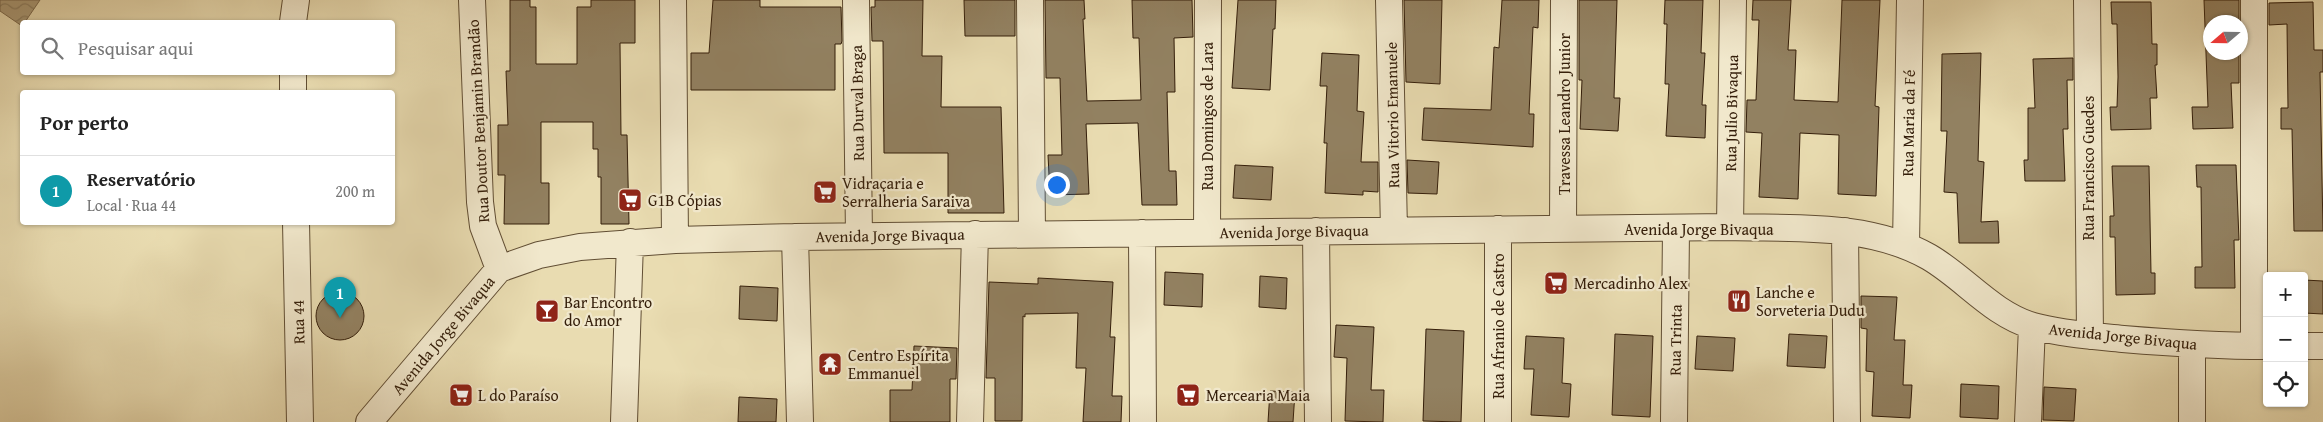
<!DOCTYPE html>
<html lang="pt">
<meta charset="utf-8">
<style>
:root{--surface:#fff;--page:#f2f2f2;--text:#222;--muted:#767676;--line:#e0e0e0;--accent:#ea580c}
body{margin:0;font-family:"Gentium Book Plus",serif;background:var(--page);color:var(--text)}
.controls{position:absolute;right:15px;bottom:15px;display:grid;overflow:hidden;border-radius:5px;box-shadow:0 1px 4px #0004}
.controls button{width:45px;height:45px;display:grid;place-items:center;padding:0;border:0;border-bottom:1px solid var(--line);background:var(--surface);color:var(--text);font:25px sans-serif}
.compass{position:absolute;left:2203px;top:15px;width:45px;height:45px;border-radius:50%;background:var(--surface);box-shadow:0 1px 4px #0004;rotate:250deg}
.you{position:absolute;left:1056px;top:184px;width:18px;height:18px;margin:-12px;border:4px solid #fff;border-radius:50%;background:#1a73e8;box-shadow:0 0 0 8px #1a73e833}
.badge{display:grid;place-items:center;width:32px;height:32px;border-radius:50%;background:var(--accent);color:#fff;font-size:16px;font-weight:700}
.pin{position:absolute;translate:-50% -41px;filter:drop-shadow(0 1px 2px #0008)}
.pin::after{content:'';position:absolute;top:26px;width:18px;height:15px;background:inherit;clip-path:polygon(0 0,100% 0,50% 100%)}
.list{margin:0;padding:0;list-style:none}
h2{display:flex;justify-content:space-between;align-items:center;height:65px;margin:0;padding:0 20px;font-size:21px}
h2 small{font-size:16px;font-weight:400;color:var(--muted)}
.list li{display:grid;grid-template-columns:32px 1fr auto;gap:15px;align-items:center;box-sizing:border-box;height:70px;padding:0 20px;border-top:1px solid var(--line)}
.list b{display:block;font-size:19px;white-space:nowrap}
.list p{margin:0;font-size:16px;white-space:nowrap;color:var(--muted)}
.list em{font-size:16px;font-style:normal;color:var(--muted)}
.icon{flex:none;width:28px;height:28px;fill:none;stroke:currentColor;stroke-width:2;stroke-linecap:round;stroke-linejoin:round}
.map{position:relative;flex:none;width:2323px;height:422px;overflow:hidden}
.search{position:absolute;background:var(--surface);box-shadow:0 1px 4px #0004;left:20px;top:20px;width:375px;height:55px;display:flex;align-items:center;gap:12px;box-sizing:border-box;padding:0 18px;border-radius:5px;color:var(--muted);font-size:19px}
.panel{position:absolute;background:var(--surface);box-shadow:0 1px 4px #0004;left:20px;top:90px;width:375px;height:135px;border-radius:5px}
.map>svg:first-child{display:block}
.water{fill:url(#water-waves);stroke:#7b694c}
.building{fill:#928161;stroke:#341e0a}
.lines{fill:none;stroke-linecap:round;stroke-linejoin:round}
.minor-casing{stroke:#614e34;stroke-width:28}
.minor{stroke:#f1e8cc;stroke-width:26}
.labels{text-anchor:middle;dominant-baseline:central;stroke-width:4.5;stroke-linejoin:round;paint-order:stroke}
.street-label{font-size:16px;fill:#341e0a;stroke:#f1e8cc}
.poi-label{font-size:16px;fill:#341e0a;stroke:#f1e8cc;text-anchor:start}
</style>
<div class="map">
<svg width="2323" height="422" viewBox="0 0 2323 422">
<defs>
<pattern id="water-waves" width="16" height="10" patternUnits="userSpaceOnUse" patternTransform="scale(1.25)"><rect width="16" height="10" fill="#ab9b78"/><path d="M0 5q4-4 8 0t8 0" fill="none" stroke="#8c7e61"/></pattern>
</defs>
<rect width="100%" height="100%" fill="#e9dcb1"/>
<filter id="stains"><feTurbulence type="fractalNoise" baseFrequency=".004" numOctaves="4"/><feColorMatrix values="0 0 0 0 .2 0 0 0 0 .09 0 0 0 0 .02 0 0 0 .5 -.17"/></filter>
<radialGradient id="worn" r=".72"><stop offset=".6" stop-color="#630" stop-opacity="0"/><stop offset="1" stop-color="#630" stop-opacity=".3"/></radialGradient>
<path class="water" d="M0 0H40L25 22H22V26L0 11Z"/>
<path class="building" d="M510 0H530V7H536V64H577V7H591V0H635V43H620L621 135H627L629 224H601V177H598V149H593V122H541V183H549V224H504L505 175H498V125H508L506 71H510Z
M713 0H760V7H841L842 41 841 44H835V90H691V53H709Z
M875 0H923L922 56H942L941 107H1001L1004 213H948V153H884L883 41H872L871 7H875Z
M964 0H1015V36H965Z
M1045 0H1084L1085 19H1083L1087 101 1141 100 1139 38H1133L1132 0H1192L1193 37 1174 38 1175 92H1167L1169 171H1176L1177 205H1142L1138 123 1086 124 1089 194 1050 195 1048 155H1062L1060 78H1046Z
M1238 0H1276L1275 29H1273L1270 90 1232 88Z
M1404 0H1442L1440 84 1406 82Z
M1502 0H1539L1538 28 1533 27 1529 114H1534L1533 147 1422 140 1424 108 1491 110 1494 47 1499 48Z
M1579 0H1617L1614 98H1620L1618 131 1580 129 1582 80H1579Z
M1665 0H1703L1701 53H1705L1702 105H1706L1705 138 1666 136 1669 84H1665L1667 24H1664Z
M1753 0H1791L1788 50H1796L1794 100 1838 102 1842 0H1880L1875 106 1879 107 1876 196 1838 194 1839 135 1800 133 1798 199 1759 197 1762 133 1746 132 1747 100H1756L1759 20H1752Z
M2204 0H2239V22H2210V52H2239V83H2231L2233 128 2193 129 2192 107H2208Z
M2111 2H2151L2152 44H2157V65H2155L2157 98H2150L2151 129 2111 130 2110 107H2117L2118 77 2117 24H2112Z
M2313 2 2314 50H2323V72H2320L2323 231H2294L2292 129H2281V108H2288L2287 24 2269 25V3Z
M1322 53 1359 55 1357 111 1364 112 1361 162H1378V192L1363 191V195L1325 193 1327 143H1324L1327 86H1320Z
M1981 53 1978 161 1984 162 1981 222 1998 221 1999 243H1959L1957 193 1944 192 1947 131H1941L1942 54Z
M2073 58V80H2067L2068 129H2063L2065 181H2025L2024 160H2028V108H2035L2033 59Z
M1407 160 1439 162 1437 194 1408 193Z
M1235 165 1273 167 1271 200 1233 198Z
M2196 165H2236L2239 240H2234L2235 288H2195V267H2202L2201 187H2197Z
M2112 166H2149L2151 273H2155V294L2116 295 2115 237H2110V216H2114Z
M1165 272 1203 274 1202 307 1164 305Z
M1260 276 1287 278 1286 309 1259 307Z
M1038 278 1113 282 1110 337H1115L1112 396H1122L1121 422H1083L1086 368H1076L1078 313 1025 314V317L1023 316 1022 421H995V378H986L989 282 1038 284Z
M2304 280 2323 281V314L2304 313Z
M740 286 778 288 777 321 739 319Z
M316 316a24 24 0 1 1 48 0a24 24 0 1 1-48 0Z
M1861 296 1897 297 1894 340H1905L1903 385H1912L1910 418 1872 416 1874 372 1866 371 1867 329 1861 328Z
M1336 325 1374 327 1371 390H1384L1383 422 1345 421 1347 358 1334 357Z
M1426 329 1464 331 1461 422 1423 421Z
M1615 334 1653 336 1650 417 1612 415Z
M1789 334 1827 336 1825 368 1787 366Z
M1526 336 1564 338 1562 383 1571 384 1569 417 1531 415 1534 369H1524Z
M1697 336 1735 338 1733 371 1695 369Z
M914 346 957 348 956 379H950V422H890V390H912Z
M1961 384 1999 386 1998 419 1960 417Z
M2044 387 2076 389 2074 421 2043 420Z
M1270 391 1295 392 1293 422H1268Z
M739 397 777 399 776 422H738Z"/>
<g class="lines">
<g class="minor-casing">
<path id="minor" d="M472 0 480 202 483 226 499 269
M673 0 675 240
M856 0 859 236
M1030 0 1032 234
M1389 0 1394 230
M2087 0 2090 336
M293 22 296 0
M293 72V92
M296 222 300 422
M1730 227 1733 0
M1563 229 1564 0
M1316 231 1318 422
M1845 231 1847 422
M1207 232 1208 0
M1142 233 1143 422
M795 237 800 422
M1906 245 1910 0
M2254 346V0
M2304 346H2323
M369 422 499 269 539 255 580 247 675 240 795 237 1730 227C1797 229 1869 223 1929 257 1965 278 1992 314 2033 326 2062 334 2094 336 2123 339 2171 343 2219 346 2267 346
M624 422 630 242
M970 422 975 234
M1498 422V229
M1674 422 1676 229
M2028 422 2032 326
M2192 422V345"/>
</g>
<use href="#minor" class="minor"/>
</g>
<defs>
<g id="supermarket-square" transform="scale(1.25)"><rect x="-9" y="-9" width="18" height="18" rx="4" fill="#8f2418" stroke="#f1e8cc"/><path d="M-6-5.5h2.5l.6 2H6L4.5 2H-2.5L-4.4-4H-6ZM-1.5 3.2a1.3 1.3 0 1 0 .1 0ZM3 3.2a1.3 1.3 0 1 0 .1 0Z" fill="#fff"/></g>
<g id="restaurant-square" transform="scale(1.25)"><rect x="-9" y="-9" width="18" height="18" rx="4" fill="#8f2418" stroke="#f1e8cc"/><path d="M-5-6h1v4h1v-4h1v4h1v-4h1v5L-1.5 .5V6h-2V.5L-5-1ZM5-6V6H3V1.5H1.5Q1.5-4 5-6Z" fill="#fff"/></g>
<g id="bar-square" transform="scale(1.25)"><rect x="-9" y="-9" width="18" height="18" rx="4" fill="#8f2418" stroke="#f1e8cc"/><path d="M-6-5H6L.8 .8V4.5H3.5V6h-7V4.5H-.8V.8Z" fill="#fff"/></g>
<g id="temple-square" transform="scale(1.25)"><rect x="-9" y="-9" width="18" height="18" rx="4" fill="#8f2418" stroke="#f1e8cc"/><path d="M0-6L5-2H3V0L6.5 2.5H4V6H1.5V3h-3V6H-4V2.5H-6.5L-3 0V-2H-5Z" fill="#fff"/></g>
</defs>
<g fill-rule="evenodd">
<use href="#supermarket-square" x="825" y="192"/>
<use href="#supermarket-square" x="630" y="200"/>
<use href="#supermarket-square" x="1556" y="283"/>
<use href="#restaurant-square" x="1739" y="301"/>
<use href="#bar-square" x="547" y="311"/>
<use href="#temple-square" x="830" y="364"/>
<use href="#supermarket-square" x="461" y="395"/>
<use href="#supermarket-square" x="1188" y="395"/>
</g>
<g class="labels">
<g class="street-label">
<text transform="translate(857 103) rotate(-91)">Rua Durval Braga</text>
<text transform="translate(1731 113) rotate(-89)">Rua Julio Bivaqua</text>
<text transform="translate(1564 114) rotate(-90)">Travessa Leandro Junior</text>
<text transform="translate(1392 115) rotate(-91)">Rua Vitorio Emanuele</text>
<text transform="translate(1207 116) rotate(-90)">Rua Domingos de Lara</text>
<text transform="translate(478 121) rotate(-93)">Rua Doutor Benjamin Brandão</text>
<text transform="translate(1908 123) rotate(-89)">Rua Maria da Fé</text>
<text transform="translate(2088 168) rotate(-90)">Rua Francisco Guedes</text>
<text x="1699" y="229">Avenida Jorge Bivaqua</text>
<text transform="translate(1294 231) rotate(-1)">Avenida Jorge Bivaqua</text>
<text transform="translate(890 235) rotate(-1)">Avenida Jorge Bivaqua</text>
<text transform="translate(298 322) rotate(-91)">Rua 44</text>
<text transform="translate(1498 326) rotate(-90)">Rua Afranio de Castro</text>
<text transform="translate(443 335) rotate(-50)">Avenida Jorge Bivaqua</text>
<text transform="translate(2123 336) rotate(6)">Avenida Jorge Bivaqua</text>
<text transform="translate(1675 340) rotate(-89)">Rua Trinta</text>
</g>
<g class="poi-label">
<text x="842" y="183">Vidraçaria e<tspan x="842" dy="18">Serralheria Saraiva</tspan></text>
<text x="648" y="200">G1B Cópias</text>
<text x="1574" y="283">Mercadinho Alex</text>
<text x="1756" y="292">Lanche e<tspan x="1756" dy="18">Sorveteria Dudu</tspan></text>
<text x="564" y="302">Bar Encontro<tspan x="564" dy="18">do Amor</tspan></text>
<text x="848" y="355">Centro Espírita<tspan x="848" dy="18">Emmanuel</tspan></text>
<text x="478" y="395">L do Paraíso</text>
<text x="1206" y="395">Mercearia Maia</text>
</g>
</g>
<rect width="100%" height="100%" filter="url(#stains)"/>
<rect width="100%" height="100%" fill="url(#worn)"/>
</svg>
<div class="controls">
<button>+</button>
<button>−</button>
<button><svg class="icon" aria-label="locate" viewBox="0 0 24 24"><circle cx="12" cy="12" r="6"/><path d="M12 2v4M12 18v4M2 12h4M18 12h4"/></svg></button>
</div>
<svg class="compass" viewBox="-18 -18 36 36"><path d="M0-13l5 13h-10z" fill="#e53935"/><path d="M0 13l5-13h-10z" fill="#767676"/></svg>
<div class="you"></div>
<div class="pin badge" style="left:340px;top:318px;background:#0f9aa8">1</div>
<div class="search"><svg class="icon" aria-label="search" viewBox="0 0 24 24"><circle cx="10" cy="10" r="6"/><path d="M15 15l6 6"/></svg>Pesquisar aqui</div>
<section class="panel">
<h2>Por perto<small></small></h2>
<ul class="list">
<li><span class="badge" style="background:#0f9aa8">1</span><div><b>Reservatório</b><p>Local · Rua 44</p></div><em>200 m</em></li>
</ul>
</section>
</div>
